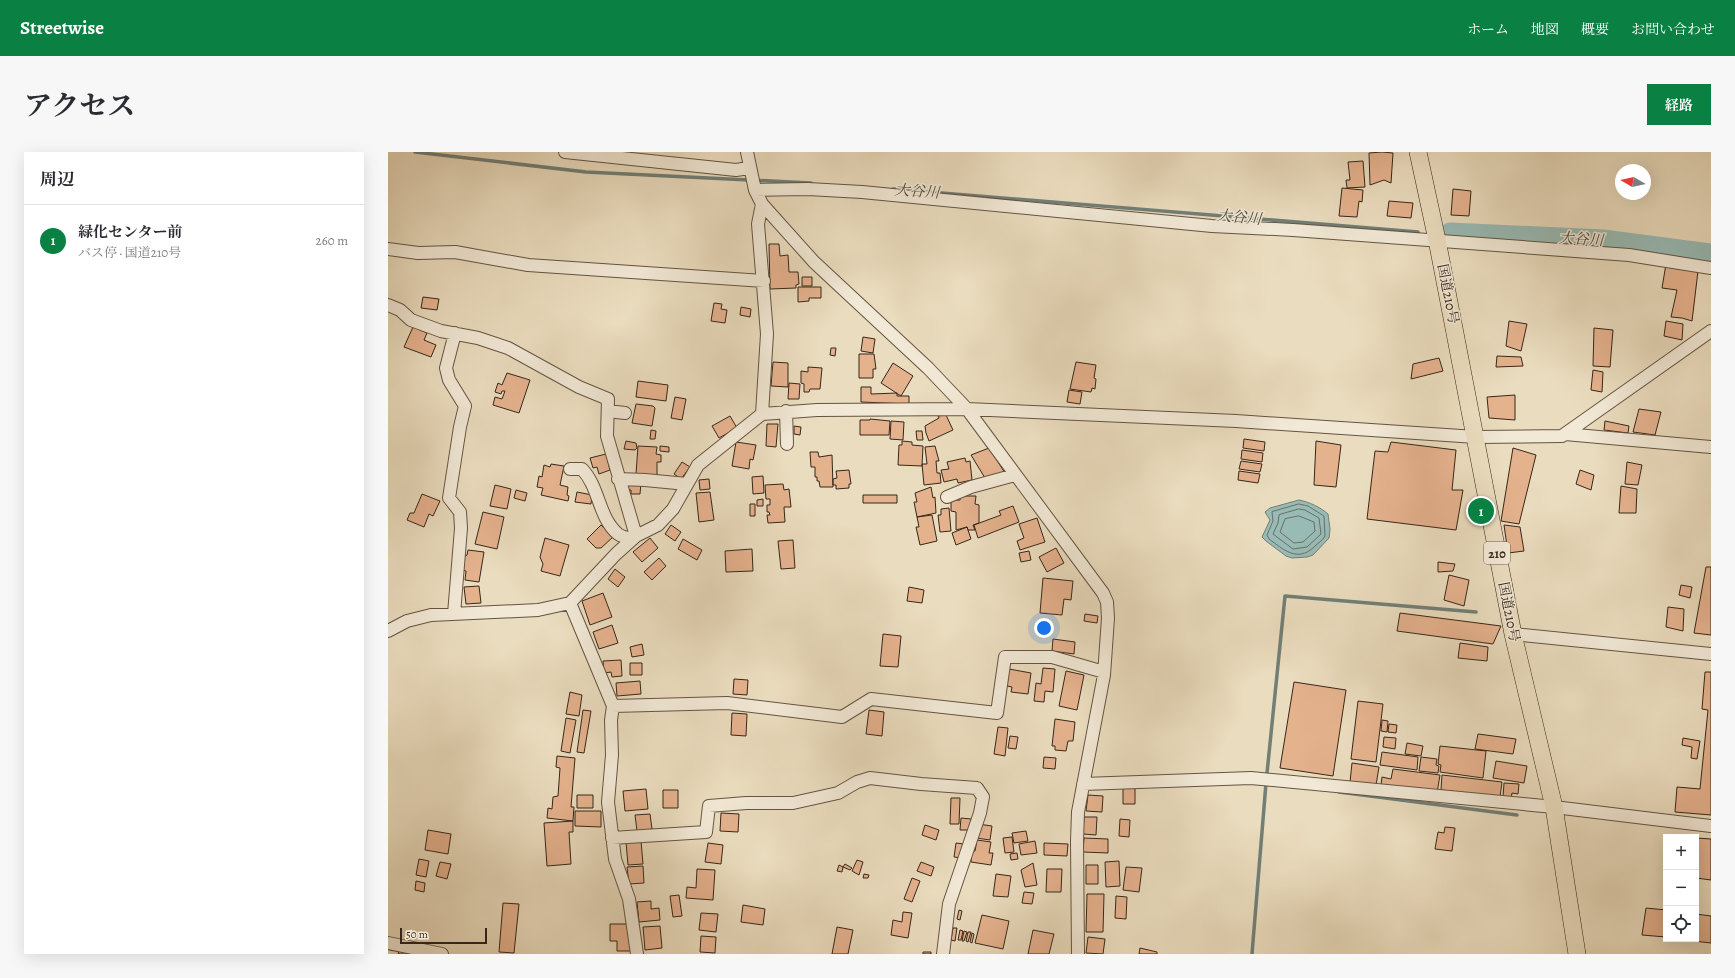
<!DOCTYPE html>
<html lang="ja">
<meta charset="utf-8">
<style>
:root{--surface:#fff;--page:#f7f7f7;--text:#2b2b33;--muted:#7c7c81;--line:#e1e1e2;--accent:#0b8043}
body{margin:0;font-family:Alegreya,"Noto Serif JP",serif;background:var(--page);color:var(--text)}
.controls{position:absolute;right:12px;bottom:12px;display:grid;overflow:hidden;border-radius:0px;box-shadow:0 4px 16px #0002}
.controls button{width:36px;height:36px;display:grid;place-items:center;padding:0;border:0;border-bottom:1px solid var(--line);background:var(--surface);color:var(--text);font:20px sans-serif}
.compass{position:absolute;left:1227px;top:12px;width:36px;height:36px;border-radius:50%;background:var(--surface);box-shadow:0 4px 16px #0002;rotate:279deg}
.scale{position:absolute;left:12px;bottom:10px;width:87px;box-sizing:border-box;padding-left:4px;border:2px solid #372619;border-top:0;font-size:11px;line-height:14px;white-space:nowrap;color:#372619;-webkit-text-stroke:3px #f1e8d5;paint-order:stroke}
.you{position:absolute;left:656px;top:476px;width:14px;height:14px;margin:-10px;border:3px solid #fff;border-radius:50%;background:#1a73e8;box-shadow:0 0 0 6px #1a73e833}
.badge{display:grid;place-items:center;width:26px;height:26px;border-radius:50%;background:var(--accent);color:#fff;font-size:13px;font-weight:700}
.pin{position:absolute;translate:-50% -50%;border:2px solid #fff;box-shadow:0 1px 4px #0006}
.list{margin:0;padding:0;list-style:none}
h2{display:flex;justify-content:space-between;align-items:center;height:52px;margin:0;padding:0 16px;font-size:17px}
h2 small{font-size:13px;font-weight:400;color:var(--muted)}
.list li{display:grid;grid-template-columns:26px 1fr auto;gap:12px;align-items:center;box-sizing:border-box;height:72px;padding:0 16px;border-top:1px solid var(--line)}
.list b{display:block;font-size:15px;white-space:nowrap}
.list p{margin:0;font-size:13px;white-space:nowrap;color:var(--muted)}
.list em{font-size:13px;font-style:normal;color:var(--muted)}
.icon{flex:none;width:22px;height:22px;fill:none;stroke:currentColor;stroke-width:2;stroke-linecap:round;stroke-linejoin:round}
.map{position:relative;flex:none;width:1323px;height:802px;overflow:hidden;border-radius:0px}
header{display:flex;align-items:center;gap:24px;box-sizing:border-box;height:56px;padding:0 20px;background:var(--accent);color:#fff}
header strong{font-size:19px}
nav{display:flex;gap:22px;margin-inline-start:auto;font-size:14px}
.intro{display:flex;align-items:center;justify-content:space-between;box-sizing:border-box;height:96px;padding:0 24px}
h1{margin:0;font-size:28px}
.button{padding:10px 18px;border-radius:0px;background:var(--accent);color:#fff;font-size:14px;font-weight:700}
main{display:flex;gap:24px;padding:0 24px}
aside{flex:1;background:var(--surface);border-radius:0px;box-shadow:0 4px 16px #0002}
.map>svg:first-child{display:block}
.water{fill:#98bbb5;stroke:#717f77}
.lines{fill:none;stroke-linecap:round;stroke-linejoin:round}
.shore{stroke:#687067;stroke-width:1}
.stream{stroke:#717f77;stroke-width:3.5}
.river{stroke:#98bbb5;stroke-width:21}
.building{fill:#e5b28e;stroke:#372619}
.minor-casing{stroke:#645442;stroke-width:14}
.highway-casing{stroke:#372619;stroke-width:18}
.minor{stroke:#f1e8d5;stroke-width:12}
.highway{stroke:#eadcbe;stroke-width:17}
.labels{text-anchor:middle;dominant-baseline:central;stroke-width:3;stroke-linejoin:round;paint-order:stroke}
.shield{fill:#f1e8d5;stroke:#6f6051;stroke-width:1}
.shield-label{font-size:13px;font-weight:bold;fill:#372619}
.street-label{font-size:14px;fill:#372619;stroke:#f1e8d5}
.water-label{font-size:15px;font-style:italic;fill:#4f4b40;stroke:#f1e8d5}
</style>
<header>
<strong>Streetwise</strong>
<nav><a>ホーム</a><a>地図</a><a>概要</a><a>お問い合わせ</a></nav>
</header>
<div class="intro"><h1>アクセス</h1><a class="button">経路</a></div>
<main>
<aside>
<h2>周辺<small></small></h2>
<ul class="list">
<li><span class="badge">1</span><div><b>緑化センター前</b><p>バス停 · 国道210号</p></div><em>260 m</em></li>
</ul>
</aside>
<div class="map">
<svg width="1323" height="802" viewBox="0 0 1323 802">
<rect width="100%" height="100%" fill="#eadcbe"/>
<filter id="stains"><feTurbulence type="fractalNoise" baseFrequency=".005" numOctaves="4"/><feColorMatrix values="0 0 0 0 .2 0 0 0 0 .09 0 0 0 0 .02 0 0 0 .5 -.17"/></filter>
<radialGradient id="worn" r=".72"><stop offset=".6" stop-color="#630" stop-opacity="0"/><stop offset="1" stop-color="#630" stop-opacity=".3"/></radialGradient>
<path class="water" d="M911 348C921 350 932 355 940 362L942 377 941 386 925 403 919 405 904 406 898 404 878 389 874 385 882 368 877 360 882 356Z"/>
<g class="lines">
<path class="shore" d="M911 352 920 354 936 364 937 384C934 389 930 391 926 395 909 411 895 397 881 387L879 383 885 369 884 360Z
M911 357 917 358 931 366 933 382 919 395 905 397 885 382 890 371 891 363Z
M911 364 926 370 927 379 915 390 906 391 892 380 897 367Z"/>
<path class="stream" d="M27 0 198 20 423 31
M505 37 1030 80
M951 640 1129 663
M864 802 878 631 897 444 1088 460"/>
<path class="river" d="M1062 81 1215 88 1323 102"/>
</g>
<path class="building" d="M994 0 1005 1 1003 31 996 28 982 33 981 1Z
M975 9 977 35 959 36 958 28H962L960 10Z
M954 36 975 38 974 50 971 49 969 65 951 64Z
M1065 37 1083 39 1081 64 1063 63Z
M1001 49 1025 51 1023 66 999 64Z
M381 92H391L392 104 400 103 401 120H410L411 132 408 133V136L382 137Z
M1278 112 1310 119 1304 169 1294 166 1283 165 1289 138 1274 136Z
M414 125H424V134H414Z
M410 135H433V146H421V149L410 150Z
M35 145 51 147 49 158 33 156Z
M326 151 334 152 333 157 339 158 337 171 323 169Z
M353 155 363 157 362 165 352 163Z
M1121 169 1139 172 1133 199 1118 194Z
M1278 169 1295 172 1294 188 1276 184Z
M25 175 39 181 36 188 48 193 43 205 16 195Z
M1206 176 1225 178 1222 215 1205 214Z
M475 185 487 187 485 201 473 199Z
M443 196H448L447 204 442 203Z
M471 202H486L488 217H485V226H471Z
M1109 204 1133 205 1135 214 1108 215Z
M1051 206 1055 219 1023 227 1025 212Z
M385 210 400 211V235L383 234Z
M688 210 708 213 706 226 708 227 707 237 704 236 703 240 682 237Z
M505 211 525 224 513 244 493 231Z
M420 215 434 216 432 237H422L421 240H416V232L413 231V219L420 220Z
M1205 218 1215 220 1214 240 1203 238Z
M119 221 142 228 131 261 105 253 107 245 114 247 117 239H114L113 242 107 240 110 231 114 233Z
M250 229 280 233 278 249 248 245Z
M401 231 412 232 411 247H400Z
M473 235H483V242L509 241V244H521V252L473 250Z
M681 238 694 240 692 252 679 250Z
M1127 243V268L1101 266 1099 245Z
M287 245 298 247 294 268 283 266Z
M248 252 265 254 267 256 264 274 244 271Z
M1251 257 1273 260 1267 283 1245 280Z
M558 263 565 278 541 289 538 281 537 274 551 266 550 264Z
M342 264 349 276 331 286 324 274Z
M482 267 502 269 501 283H472V268H482Z
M503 269 516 270 515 288 502 287Z
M1217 269 1241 274 1240 281 1216 278Z
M379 272H390L388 295 378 294Z
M406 274 413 275 412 283 406 282Z
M263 278 268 279 267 287H262Z
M528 279H534L535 288H529Z
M856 287 877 290 876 299 855 296Z
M238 289 248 291 249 296 247 298 236 297Z
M514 289 524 290V293L535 294 534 314 510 313 511 293H514Z
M928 289 953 293 948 335 926 333Z
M348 290 368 293 365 308 362 307 361 317 344 314Z
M1003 290 1068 298 1064 338H1075L1068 378 979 367 987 299 1000 300Z
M250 294 269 295 268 302 273 303V310H269V324L248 322Z
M272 294 281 295V300L272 299Z
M547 294 551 309H548L549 321H552L553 331 536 333 534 312H539L537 295Z
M601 296 617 321 597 326 583 303Z
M1125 296 1148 303 1131 372 1113 369Z
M854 298 875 301 874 310 853 307Z
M422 300H430L431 305 444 303 445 335H432L431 329H429V325H427V315H423Z
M218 302 222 318 211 322 209 315 205 316 202 306Z
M577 306 578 310 582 309 584 328 570 331 569 327 556 330 553 318 561 317 559 310Z
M853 309 874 312 872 320 851 317Z
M294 310 302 315 293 327 286 322Z
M1239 310 1254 313 1250 333 1237 332Z
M163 312 176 314 172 333 180 335 179 343 181 344 180 349 153 343 155 336 149 335 151 324 154 325 156 313 162 315Z
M461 318 463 332H461V336L448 337V333H445V327L449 326 448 319Z
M1192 318 1206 323 1203 338 1188 332Z
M851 319 872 322 870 331 850 328Z
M375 324 376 341 365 342 364 325Z
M321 327 322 337 312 338 311 328Z
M239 330 253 331 252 342H243V338H239Z
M395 332 396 338 401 337 403 355H396L397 370 380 371 379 363H382L381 360H379V353H382V347H378L377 333Z
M107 333 123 337 119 357 102 354Z
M1233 334 1249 337 1248 361H1231Z
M543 335 545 346 547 345 548 361 529 365 526 350H529L527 341Z
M128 338 139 341 137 349 126 346Z
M189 340 204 343 203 352 187 350Z
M322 340 326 368 311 370 308 341Z
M34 342 52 349 45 364 41 362 36 375 19 368 22 361H26Z
M475 343H509V351H475Z
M573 344H588L587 352 591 353V371L585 373 587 378H580L579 375 568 378V360L563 359V348H572Z
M375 347V354H369V348Z
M362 352H367V364H362Z
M625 354 631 370 590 386 586 373 613 363 611 359Z
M561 356 563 379 552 380 550 363H553V357Z
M95 360 116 365 109 397 87 392Z
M544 363 549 389 532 393 528 375H531L529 365Z
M649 366 657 390 632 398 629 389 636 386 631 372Z
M213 373 225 385 213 396H208L199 387Z
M283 373 293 380 287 389 277 382Z
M1116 373 1132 375 1136 399 1120 401Z
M579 375 583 387 568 393 564 381Z
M157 386 181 393 172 424 153 419 155 412 152 405Z
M262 386 270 396 254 410 245 400Z
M295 387 314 398 309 408 290 397Z
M405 388 407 416 393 417 390 389Z
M668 396 676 411 659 420 651 405Z
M364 397 365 419 338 420 337 399Z
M80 398 96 400 91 430 77 428 78 419 74 418 76 405 79 403Z
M641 399 643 408 633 410 631 401Z
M271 406 278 414 264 428 256 420Z
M1050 410 1067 412 1065 419 1050 420Z
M1318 415H1323V483L1306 481Z
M227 417 237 425 230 435 220 427Z
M1061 423 1081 428 1076 454 1056 448Z
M655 426 685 429 683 448 676 447 674 463 652 461Z
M1293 433 1304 435 1302 446 1291 443Z
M91 434 93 451 78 452 76 435Z
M521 435 536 438 534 451 519 449Z
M215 441 224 465 202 473 194 449Z
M1280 455 1296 457 1295 479 1278 475Z
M1012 461 1113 474 1105 492 1009 479Z
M697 462 710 464 709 471 696 469Z
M224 473 230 491 211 497 205 480Z
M495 482 513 484 510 515 492 514Z
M665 487 687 490 686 502 664 499Z
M1072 491 1100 495 1099 509 1070 506Z
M254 492 256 503 244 505 242 495Z
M233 508 234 524 224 525 223 520 216 521 215 509Z
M242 511H254V523H242Z
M655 516 667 517 665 540 657 539 656 550 646 549 648 531 653 532Z
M621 517 643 521 640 542 623 540 624 535 619 534Z
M678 519 696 523 689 558 671 554Z
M1317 520H1323V663L1287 660 1289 635 1312 637 1320 558 1314 557Z
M346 527 360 528 359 543 345 542Z
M252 529 253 542 229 544 228 531Z
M906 530 958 538 945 624 892 616Z
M182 540 194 543 191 564 178 562Z
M970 549 995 552 988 610 963 607Z
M195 558 203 559 196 601 189 600Z
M481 558 496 560 494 584 478 582Z
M344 561 359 562 358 584 343 583Z
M178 566 188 568 182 601 173 599Z
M667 567 687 570 685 589H680L678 599 667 598V594H664Z
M994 568 1000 569 999 580 993 579Z
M1001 572 1009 573 1008 581 1000 580Z
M610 575 620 576 617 604 606 602Z
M1090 582 1128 587 1125 602 1087 597Z
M622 584 630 585 628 597 620 596Z
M996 585 1008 586 1007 597 995 595Z
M1295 586 1312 589 1309 607 1303 606 1304 595 1294 593Z
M1019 591 1035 594 1033 604 1017 602Z
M1052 594 1098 599 1095 626 1052 620 1053 613 1050 612Z
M994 600 1030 605 1029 618 992 613Z
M169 604 187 606 183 655H186L185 669 159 666 160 656 164 657 165 645 170 644 172 616 168 615Z
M656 605 668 606 667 617 655 616Z
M1033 605 1049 607 1048 613 1051 614 1050 621 1031 619Z
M1108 609 1139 614 1136 631 1105 626Z
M964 611 991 615 988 633 962 630Z
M1005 617 1052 623 1049 641 993 633 994 625 1003 627Z
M1054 623 1114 630 1112 645 1053 638Z
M1116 631 1131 632 1130 642 1124 641 1123 647 1115 646Z
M747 635V652H735V636Z
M258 637 260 657 237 659 235 639Z
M275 638H290V656H275Z
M189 643H205V656H189Z
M700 643 715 644 714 660 698 659Z
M563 646H572L571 672H562Z
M187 659H213V675L187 674Z
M333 661 351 662 350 680 332 679Z
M262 662 264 677 249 679 247 663Z
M696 665H709L708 683 695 682Z
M573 666 583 667 582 678H572Z
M732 667 742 668 741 685 731 684Z
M185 669V680H181L183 712 159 714 156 671Z
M590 672 604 674 602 688 588 686Z
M537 673 551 678 548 688 534 683Z
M1057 675 1067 676 1064 699 1047 697 1050 680 1056 681Z
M40 678 63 682 60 702 37 698Z
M638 679 640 689 626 691 624 681Z
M624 685 626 700 617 701 615 686Z
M696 686 720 687V701L695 700Z
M1308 686 1323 687V728L1308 726Z
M589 688 603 690 601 701H605L603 713 583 710 584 699H587Z
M253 689 255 712 240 713 238 690Z
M647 689 649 701 633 703 631 692Z
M320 691 335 693 333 712 317 710Z
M568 691 576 692 574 706 566 705Z
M656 691 680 692 679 704 656 703Z
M629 701 630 707 623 708 622 702Z
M31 707 41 709 38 725 28 723Z
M469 708 475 710 471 723 464 719Z
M731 709 732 734 718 735 717 710Z
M52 710 63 712 59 727 48 724Z
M533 710 546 715 543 724 529 719Z
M645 711 649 733 637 735 633 718Z
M457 712 464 716 462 718 455 715Z
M451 713 455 715 454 720 449 719Z
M698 713H710V732H698Z
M255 714 256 731 241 732 239 715Z
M738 715 754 716 751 740 735 738Z
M309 717 327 718 325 748 298 746 299 735 308 736Z
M659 717H674L673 740H658Z
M476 722 481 723 480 726H475Z
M608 722 623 724 620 745 605 744Z
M524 726 532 729 524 750 516 747Z
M28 729 37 731 36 740 27 738Z
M636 740 646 741 644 752 634 751Z
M699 742H716L715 780H698Z
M291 743 294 764 285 765 282 744Z
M728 744 739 745 738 767 727 766Z
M263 749V757L271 756 272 768 251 770 249 750Z
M115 751 131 752 126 801 111 800Z
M355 753 377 757 375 773 353 770Z
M1258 756 1278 758V785L1254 783Z
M571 758 574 759 572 768 569 767Z
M515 760 524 761 520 786 503 783 505 768 514 770Z
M313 761 330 762 328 780 311 778Z
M1308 762 1323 764V791L1288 787H1308Z
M594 763 621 769 615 797 587 791Z
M222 772H243V799H229V789H222Z
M272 774 274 796 257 798 255 775Z
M449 775 465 778 460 802H444Z
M565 776H569L567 789 563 788Z
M572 778 575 779 573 788H570Z
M645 778 666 782 661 802H640Z
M576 779 579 780 576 789H574Z
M580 780H583L580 790 578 789Z
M584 781 586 782 584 791 582 790Z
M313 784 328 785 327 801 312 800Z
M700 785 717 787 715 802 698 801Z
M752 796 769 800V802H751Z
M11 799 24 802H10Z
M535 800H543V802H535Z"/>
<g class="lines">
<g class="minor-casing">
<path id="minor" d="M177 0 348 18 361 16
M359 0 367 38 374 52 426 110 540 216 579 257 715 441 719 450 720 466 716 523 690 660 689 689 690 802
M367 38 420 37 474 40 824 74 905 78 1241 103 1323 116
M374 52 370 72 379 182 374 262
M0 97 30 101 67 100 140 113 376 129
M0 153 12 158 23 168 53 179 90 186 120 196 191 235 220 247 219 284 248 384
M220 259 237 261
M398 259 399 292
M1177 282 1323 295
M182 317H194C212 336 210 365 230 382 234 385 240 386 245 387
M230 327 257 328 299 332
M559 345 583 335 627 323
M182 451 225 554 223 568 224 603 220 650 227 707 241 747 249 802
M66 462 73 376 72 360 61 346 72 275 77 254 61 228 58 216 67 181
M0 479 19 469 43 463 150 458 182 451 228 402 248 384 270 373 285 357 310 313 374 262 429 258 579 257 848 269 1088 285 1174 284 1323 179
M1125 482 1323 502
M225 554 339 551 454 565 483 547 609 561 617 505H664L716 520
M695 632 863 626 1166 655 1323 674
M224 686 318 680 321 654 358 651H405L450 641 469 630 482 626 533 632 589 636 595 645 592 661 561 752 555 802
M0 791 54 802"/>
</g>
<g class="highway-casing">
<path id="highway" d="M1030 0 1049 88 1125 482 1166 655 1189 802"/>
</g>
<use href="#minor" class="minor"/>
<use href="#highway" class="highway"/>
</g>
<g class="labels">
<rect class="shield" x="1096" y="390" width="26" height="22" rx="3"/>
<g class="shield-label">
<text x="1109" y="401">210</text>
</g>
<g class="street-label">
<text transform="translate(1060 142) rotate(79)">国道210号</text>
<text transform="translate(1121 460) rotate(79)">国道210号</text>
</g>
<g class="water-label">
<text transform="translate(529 39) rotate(4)">大谷川</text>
<text transform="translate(851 65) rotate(5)">大谷川</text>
<text transform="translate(1193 87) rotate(3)">大谷川</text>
</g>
</g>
<rect width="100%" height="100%" filter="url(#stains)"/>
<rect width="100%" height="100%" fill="url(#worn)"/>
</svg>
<div class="controls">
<button>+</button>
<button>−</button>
<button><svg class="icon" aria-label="locate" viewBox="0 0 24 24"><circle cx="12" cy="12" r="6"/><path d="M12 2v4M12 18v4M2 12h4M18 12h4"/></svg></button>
</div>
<svg class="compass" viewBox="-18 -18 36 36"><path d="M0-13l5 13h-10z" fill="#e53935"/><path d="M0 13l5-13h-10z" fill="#7c7c81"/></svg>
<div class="scale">50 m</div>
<div class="you"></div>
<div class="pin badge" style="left:1093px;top:359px">1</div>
</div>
</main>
